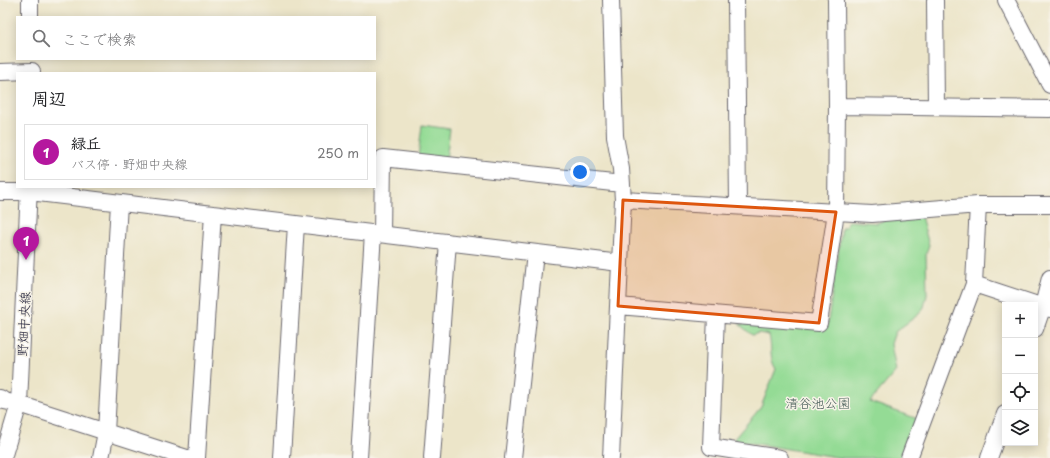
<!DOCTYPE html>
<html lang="ja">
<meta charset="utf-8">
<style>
:root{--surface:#fff;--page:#f6f6f6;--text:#202124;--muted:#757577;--line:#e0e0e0;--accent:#b5179e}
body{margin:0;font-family:"Playpen Sans","Klee One",sans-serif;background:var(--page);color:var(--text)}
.controls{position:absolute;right:12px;bottom:12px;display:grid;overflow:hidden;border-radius:0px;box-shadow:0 2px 10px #0003}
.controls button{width:36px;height:36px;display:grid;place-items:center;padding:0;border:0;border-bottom:1px solid var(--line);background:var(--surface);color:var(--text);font:20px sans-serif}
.you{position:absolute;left:580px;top:172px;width:14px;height:14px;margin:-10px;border:3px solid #fff;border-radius:50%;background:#1a73e8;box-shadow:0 0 0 6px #1a73e833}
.badge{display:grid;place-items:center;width:26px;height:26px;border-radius:50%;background:var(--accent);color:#fff;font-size:13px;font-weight:700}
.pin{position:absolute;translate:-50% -33px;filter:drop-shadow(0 1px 2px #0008)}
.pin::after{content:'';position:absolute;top:21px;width:14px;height:12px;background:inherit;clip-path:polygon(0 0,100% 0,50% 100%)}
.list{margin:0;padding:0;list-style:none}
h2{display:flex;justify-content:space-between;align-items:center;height:52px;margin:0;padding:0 16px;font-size:17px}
h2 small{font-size:13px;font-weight:400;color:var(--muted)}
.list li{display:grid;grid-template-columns:26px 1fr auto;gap:12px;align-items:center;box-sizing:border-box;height:56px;margin:0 8px 8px;padding:0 8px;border:1px solid var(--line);border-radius:0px}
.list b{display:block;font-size:15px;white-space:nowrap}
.list p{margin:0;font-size:13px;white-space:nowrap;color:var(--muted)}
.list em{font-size:13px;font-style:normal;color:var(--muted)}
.icon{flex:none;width:22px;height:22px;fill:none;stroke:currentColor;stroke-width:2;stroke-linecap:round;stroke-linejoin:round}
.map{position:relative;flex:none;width:1050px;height:458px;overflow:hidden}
.search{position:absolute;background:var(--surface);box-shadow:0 2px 10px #0003;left:16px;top:16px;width:360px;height:44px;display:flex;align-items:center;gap:10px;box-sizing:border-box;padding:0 14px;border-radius:0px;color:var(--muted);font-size:15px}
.panel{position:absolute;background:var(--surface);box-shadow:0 2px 10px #0003;left:16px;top:72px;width:360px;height:116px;border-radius:0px}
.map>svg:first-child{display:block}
.green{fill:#94db95;stroke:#5b7e68}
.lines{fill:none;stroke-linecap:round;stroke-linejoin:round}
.minor-casing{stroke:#69666d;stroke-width:18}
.minor{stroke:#fff;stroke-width:16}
.marked{fill:#de560e;fill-opacity:0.2;stroke:#de560e;stroke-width:3;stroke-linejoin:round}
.labels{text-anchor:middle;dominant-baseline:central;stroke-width:3;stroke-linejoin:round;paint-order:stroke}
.street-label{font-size:13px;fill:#22223b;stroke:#f7f3e8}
.park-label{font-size:13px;fill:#445a56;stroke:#f7f3e8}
</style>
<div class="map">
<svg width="1050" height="458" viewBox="0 0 1050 458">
<rect width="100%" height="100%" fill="#f7f3e8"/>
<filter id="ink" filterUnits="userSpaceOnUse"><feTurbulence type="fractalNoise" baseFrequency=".025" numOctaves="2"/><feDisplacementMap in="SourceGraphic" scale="8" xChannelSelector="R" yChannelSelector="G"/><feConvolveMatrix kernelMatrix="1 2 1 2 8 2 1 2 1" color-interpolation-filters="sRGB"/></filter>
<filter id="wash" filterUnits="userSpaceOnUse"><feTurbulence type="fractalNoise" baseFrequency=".012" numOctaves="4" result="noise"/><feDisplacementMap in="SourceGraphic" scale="16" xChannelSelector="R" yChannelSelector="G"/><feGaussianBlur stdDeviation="0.9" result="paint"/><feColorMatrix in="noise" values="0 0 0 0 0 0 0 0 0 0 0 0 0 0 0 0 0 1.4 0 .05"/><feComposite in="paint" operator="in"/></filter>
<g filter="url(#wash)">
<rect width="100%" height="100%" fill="#ece5c9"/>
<path class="green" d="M422 125 450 129 446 160 418 157Z
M921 216 929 245 926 253 927 295 924 307 919 314 895 332 891 344 896 371 870 402 918 419 904 458H842L733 440 761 407 776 369C769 359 772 347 769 335L759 333 752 335 739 324 827 328 842 227H846L848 221 877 223 893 217Z"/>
</g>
<g filter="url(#ink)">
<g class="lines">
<g class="minor-casing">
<path id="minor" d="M30 0V17
M611 0 615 136 621 169 623 200 872 214 978 205H1050
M736 0 738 206
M935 0 936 107
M1006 0 1050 85
M0 72 32 71
M837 106 1050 109
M0 192H30L620 263
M623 200 618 306 819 323 836 212 837 106 836 0
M978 205 974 284 1050 309
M382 234 383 158 622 184
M716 314 711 447 780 458
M1035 329 1043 306 1050 278
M0 398 4 401 19 404 187 458
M3 458 19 404 29 187
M101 458 106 432 119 203
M197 458 213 214
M282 458 296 224
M359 458 373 233
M432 458 448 242
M513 458 535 253
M611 458 618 306
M909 458 974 284
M989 458 1005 414"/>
</g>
<use href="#minor" class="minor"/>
</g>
</g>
<path class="marked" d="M623 200 836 212 819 323 618 306Z"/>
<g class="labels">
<g class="street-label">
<text transform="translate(23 324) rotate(-87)">野畑中央線</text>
</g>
<g class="park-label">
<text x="818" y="402">清谷池公園</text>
</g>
</g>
</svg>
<div class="controls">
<button>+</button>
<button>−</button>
<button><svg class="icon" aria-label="locate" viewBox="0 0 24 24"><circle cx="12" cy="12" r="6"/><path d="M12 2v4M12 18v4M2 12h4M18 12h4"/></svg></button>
<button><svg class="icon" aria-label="layers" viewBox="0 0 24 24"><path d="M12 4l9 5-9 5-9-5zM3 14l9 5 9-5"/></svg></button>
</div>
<div class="you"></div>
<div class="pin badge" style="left:26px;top:260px">1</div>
<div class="search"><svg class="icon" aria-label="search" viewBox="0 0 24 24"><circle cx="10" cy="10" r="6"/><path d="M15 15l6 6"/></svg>ここで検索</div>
<section class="panel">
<h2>周辺<small></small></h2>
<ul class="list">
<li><span class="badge">1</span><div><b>緑丘</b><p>バス停 · 野畑中央線</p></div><em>250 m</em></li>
</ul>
</section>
</div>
